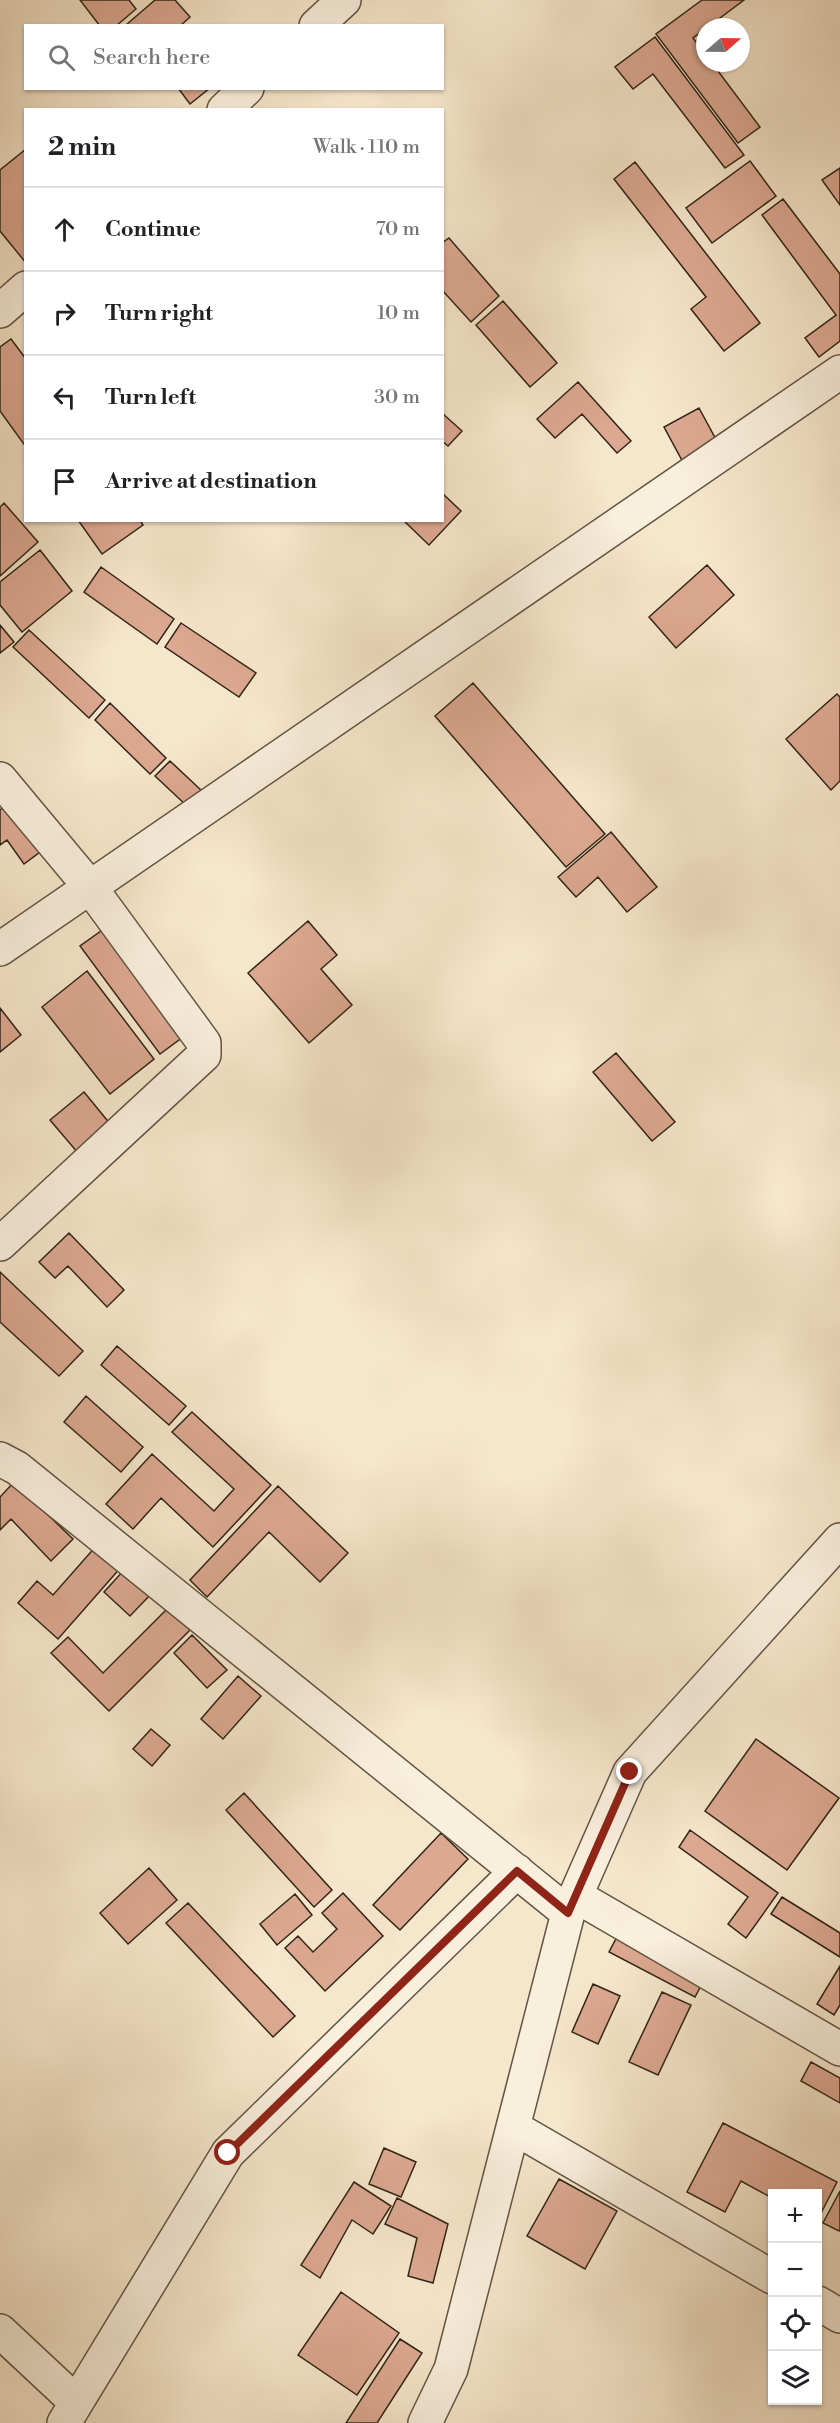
<!DOCTYPE html>
<meta charset="utf-8">
<style>
:root{--surface:#fff;--page:#f2f2f2;--text:#202124;--muted:#757577;--line:#e0e0e0}
body{margin:0;font-family:"Libre Bodoni",serif;background:var(--page);color:var(--text)}
.controls{position:absolute;right:18px;bottom:18px;display:grid;overflow:hidden;border-radius:0px;box-shadow:0 2px 4px #0004}
.controls button{width:54px;height:54px;display:grid;place-items:center;padding:0;border:0;border-bottom:2px solid var(--line);background:var(--surface);color:var(--text);font:30px sans-serif}
.compass{position:absolute;left:696px;top:18px;width:54px;height:54px;border-radius:50%;background:var(--surface);box-shadow:0 2px 4px #0004;rotate:70deg}
.stop{position:absolute;width:18px;height:18px;margin:-14px;border:4px solid #8f2418;border-radius:50%;background:#fff}
.stop.end{background:#8f2418;border-color:#fff;box-shadow:0 2px 6px #0008}
.list{margin:0;padding:0;list-style:none}
h2{display:flex;justify-content:space-between;align-items:center;height:78px;margin:0;padding:0 24px;font-size:26px}
h2 small{font-size:20px;font-weight:400;color:var(--muted)}
.list li{display:grid;grid-template-columns:39px 1fr auto;gap:18px;align-items:center;box-sizing:border-box;height:84px;padding:0 24px;border-top:2px solid var(--line)}
.list b{display:block;font-size:22px;white-space:nowrap}
.list em{font-size:20px;font-style:normal;color:var(--muted)}
.icon{flex:none;width:33px;height:33px;fill:none;stroke:currentColor;stroke-width:2;stroke-linecap:round;stroke-linejoin:round}
.map{position:relative;flex:none;width:840px;height:2423px;overflow:hidden}
.search{position:absolute;background:var(--surface);box-shadow:0 2px 4px #0004;left:24px;top:24px;width:420px;height:66px;display:flex;align-items:center;gap:15px;box-sizing:border-box;padding:0 21px;border-radius:0px;color:var(--muted);font-size:22px}
.panel{position:absolute;background:var(--surface);box-shadow:0 2px 4px #0004;left:24px;top:108px;width:420px;height:414px;border-radius:0px}
.map>svg:first-child{display:block}
.building{fill:#dca891;stroke:#302517;stroke-width:1.5}
.lines{fill:none;stroke-linecap:round;stroke-linejoin:round}
.street-casing{stroke:#625544;stroke-width:36}
.street{stroke:#f9efdd;stroke-width:33}
.route{stroke:#8f2418;stroke-width:8}
</style>
<div class="map">
<svg width="840" height="2423" viewBox="0 0 840 2423">
<rect width="100%" height="100%" fill="#f6e6cb"/>
<filter id="stains"><feTurbulence type="fractalNoise" baseFrequency=".00333" numOctaves="4"/><feColorMatrix values="0 0 0 0 .2 0 0 0 0 .09 0 0 0 0 .02 0 0 0 .5 -.17"/></filter>
<radialGradient id="worn" r=".72"><stop offset=".6" stop-color="#630" stop-opacity="0"/><stop offset="1" stop-color="#630" stop-opacity=".3"/></radialGradient>
<path class="building" d="M80 0H129L136 9 116 26H100Z
M155 0H175L190 17 180 26 126 25Z
M702 0H744L708 27H705V29L693 38 705 54V63H712L760 127 738 143 656 34Z
M655 37 744 155 725 168 653 74 633 89 615 67Z
M178 88H210L190 104Z
M26 149V263L0 231V170Z
M750 161 776 196 712 243 686 208Z
M635 162 760 323 724 351 691 309 706 297 614 179Z
M840 168V205L822 180Z
M783 199 840 274V341L819 357 805 338 836 315 762 215Z
M449 238 499 296 471 322 442 290V243Z
M503 301 557 363 530 387 476 325Z
M11 339 26 359V447L0 411V347Z
M578 382 631 441 617 453 582 414 555 438 537 419Z
M699 408 719 445 684 464 664 427Z
M442 413 462 431 448 446 442 441Z
M442 493 461 511 429 545 403 520H442Z
M4 503 38 542 0 576V507Z
M78 520H140L143 525 102 554Z
M40 550 72 591 22 632 0 605V582Z
M707 565 734 595 676 648 649 617Z
M101 567 174 619 157 644 84 592Z
M181 623 256 673 239 697 165 647Z
M0 625 14 642 0 653Z
M29 630 105 700 89 718 13 647Z
M473 683 605 834 566 867 435 716Z
M837 694 840 697V781L831 790 786 739Z
M110 703 166 758 150 774 95 720Z
M170 761 202 791 188 807 155 776Z
M5 806 40 852 24 864 7 840 0 845V810Z
M611 832 657 887 627 912 598 877 576 897 558 877Z
M308 921 337 955 321 969 352 1005 309 1043 248 973Z
M108 926 187 1034 160 1054 80 946Z
M87 971 154 1059 110 1094 42 1007Z
M0 1008 21 1035 0 1052Z
M616 1053 675 1122 652 1141 593 1072Z
M84 1092 111 1125 78 1153 50 1120Z
M69 1233 124 1290 107 1307 68 1266 55 1278 39 1262Z
M0 1272 83 1351 59 1376 0 1322Z
M117 1346 186 1406 169 1425 101 1365Z
M86 1396 143 1447 121 1472 64 1422Z
M192 1412 271 1485 213 1547 161 1498 133 1529 106 1504 152 1454 214 1511 234 1489 172 1432Z
M14 1482 73 1539 51 1561 11 1519 0 1530V1497Z
M278 1486 348 1553 320 1582 269 1532 207 1597 190 1580Z
M97 1545 122 1566 58 1639 18 1603 37 1581 53 1595Z
M125 1569 152 1593 130 1616 104 1592Z
M168 1608 190 1630 109 1711 51 1653 68 1637 103 1673Z
M192 1635 227 1670 207 1688 174 1653Z
M238 1676 261 1696 223 1739 201 1719Z
M151 1729 170 1745 152 1766 133 1749Z
M756 1739 839 1798 787 1870 705 1811Z
M244 1793 332 1890 314 1907 226 1810Z
M690 1830 778 1893 746 1938 728 1924 748 1897 679 1847Z
M441 1833 468 1859 400 1930 373 1905Z
M149 1868 177 1900 128 1944 100 1913Z
M343 1893 383 1936 325 1991 285 1948 298 1936 313 1952 337 1929 322 1913Z
M295 1894 312 1915 277 1945 260 1924Z
M782 1897 840 1933V1957L771 1914Z
M188 1903 295 2016 273 2037 166 1923Z
M618 1935 704 1980 695 1997 609 1952Z
M840 1966V2005L834 2015 817 2004Z
M593 1984 620 1996 598 2044 572 2032Z
M662 1992 691 2005 658 2075 629 2062Z
M811 2062 840 2078V2103L801 2081Z
M723 2123 837 2182 818 2219V2194H772V2198L741 2181 725 2212 687 2192Z
M384 2148 416 2162 401 2197 369 2184Z
M559 2179 617 2211 585 2269 527 2236Z
M354 2182 391 2206 373 2234 352 2220 320 2278 301 2265Z
M840 2191V2229L839 2231 823 2223Z
M397 2198 448 2224 433 2283 408 2276 417 2238 385 2224Z
M341 2292 399 2333 357 2395 298 2355Z
M400 2339 422 2353 377 2423H346Z"/>
<g class="lines">
<g class="street-casing">
<path id="street" d="M316 26 344 0
M224 110 247 88
M0 311 26 288
M0 779 90 887 204 1043V1055L0 1244
M0 949 840 372
M0 1459 17 1468 568 1913
M576 1896 840 2049
M513 2127 772 2277
M818 2303 840 2316
M0 2331 76 2402
M64 2423 228 2153 517 1871
M425 2423 451 2369 568 1913 630 1772 840 1540"/>
</g>
<use href="#street" class="street"/>
</g>
<g class="lines">
<path class="route" d="M228 2153 517 1871 568 1913 630 1772"/>
</g>
<rect width="100%" height="100%" filter="url(#stains)"/>
<rect width="100%" height="100%" fill="url(#worn)"/>
</svg>
<div class="controls">
<button>+</button>
<button>−</button>
<button><svg class="icon" aria-label="locate" viewBox="0 0 24 24"><circle cx="12" cy="12" r="6"/><path d="M12 2v4M12 18v4M2 12h4M18 12h4"/></svg></button>
<button><svg class="icon" aria-label="layers" viewBox="0 0 24 24"><path d="M12 4l9 5-9 5-9-5zM3 14l9 5 9-5"/></svg></button>
</div>
<svg class="compass" viewBox="-18 -18 36 36"><path d="M0-13l5 13h-10z" fill="#e53935"/><path d="M0 13l5-13h-10z" fill="#757577"/></svg>
<div class="stop" style="left:228px;top:2153px"></div>
<div class="stop end" style="left:630px;top:1772px"></div>
<div class="search"><svg class="icon" aria-label="search" viewBox="0 0 24 24"><circle cx="10" cy="10" r="6"/><path d="M15 15l6 6"/></svg>Search here</div>
<section class="panel">
<h2>2 min<small>Walk · 110 m</small></h2>
<ul class="list">
<li><svg class="icon" aria-label="ahead" viewBox="0 0 24 24"><path d="M12 20V5M6 11l6-6 6 6"/></svg><div><b>Continue</b></div><em>70 m</em></li>
<li><svg class="icon" aria-label="right" viewBox="0 0 24 24"><path d="M7 20v-9h11M14 6l5 5-5 5"/></svg><div><b>Turn right</b></div><em>10 m</em></li>
<li><svg class="icon" aria-label="left" viewBox="0 0 24 24"><path d="M17 20v-9H6M10 6l-5 5 5 5"/></svg><div><b>Turn left</b></div><em>30 m</em></li>
<li><svg class="icon" aria-label="arrive" viewBox="0 0 24 24"><path d="M6 21V4h12l-3 4 3 4H6"/></svg><div><b>Arrive at destination</b></div></li>
</ul>
</section>
</div>
